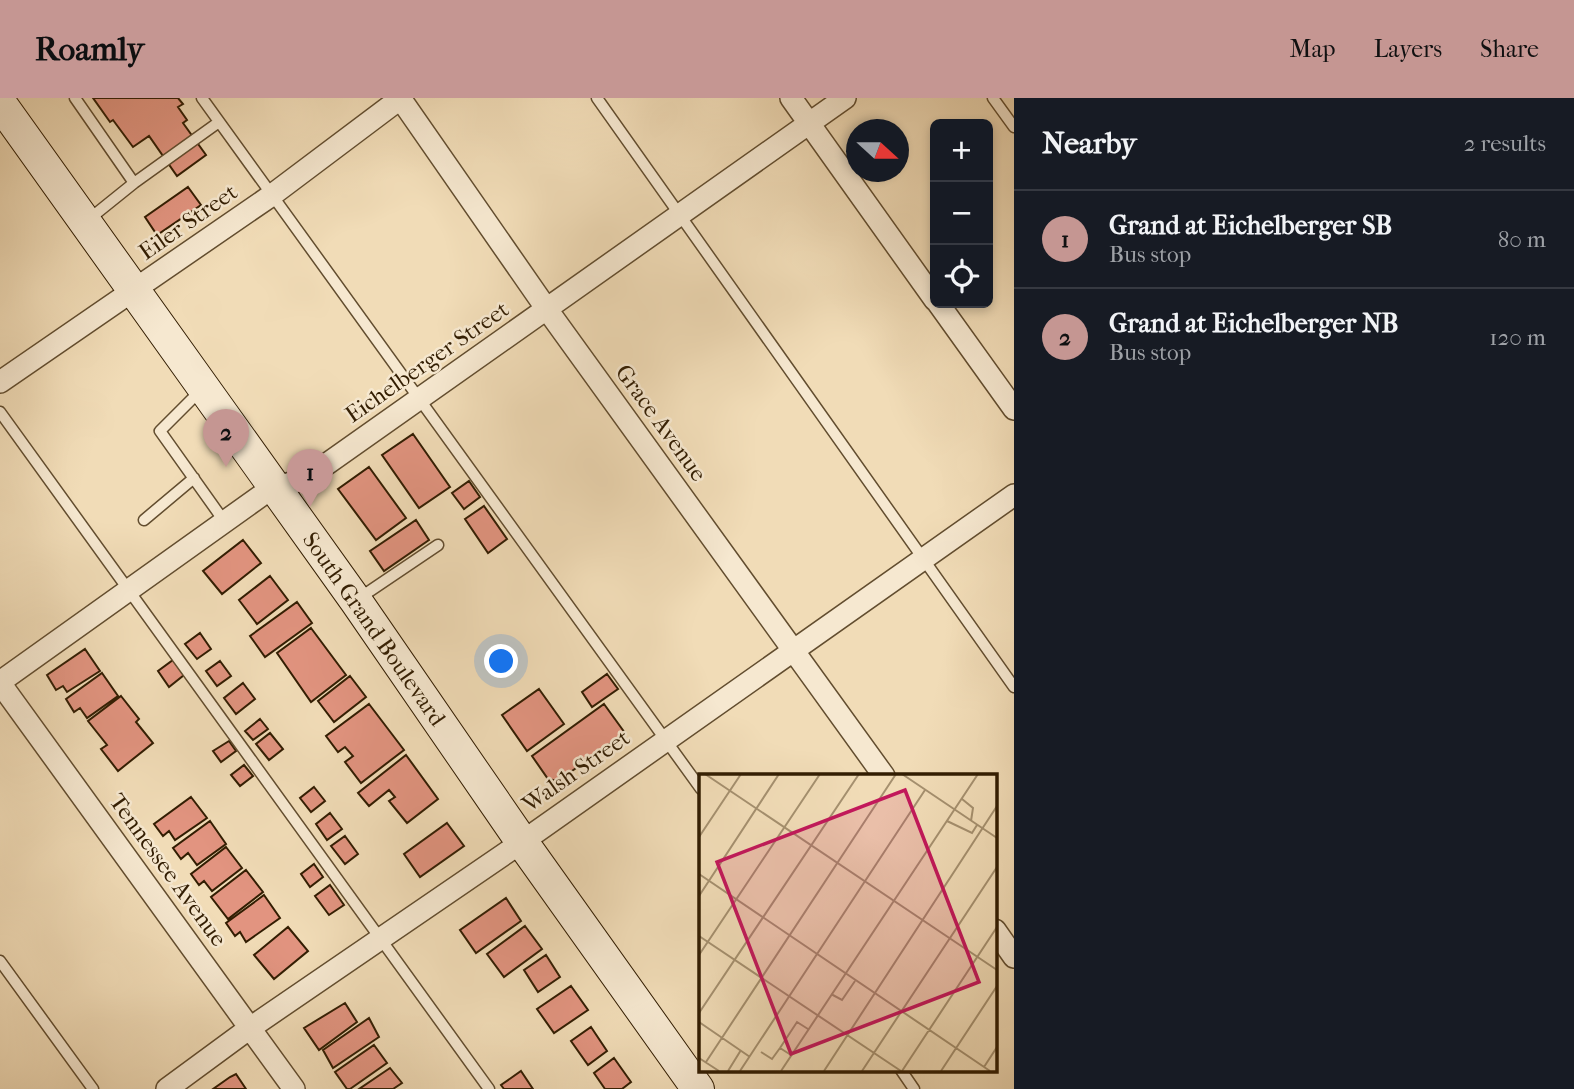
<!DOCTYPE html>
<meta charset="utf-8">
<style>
:root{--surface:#171b24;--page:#242831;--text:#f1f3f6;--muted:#9ea1a6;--line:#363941;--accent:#c59692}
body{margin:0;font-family:"IM FELL French Canon",serif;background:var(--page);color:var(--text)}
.controls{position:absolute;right:21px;top:21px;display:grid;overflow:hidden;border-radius:10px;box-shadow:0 4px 10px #0003}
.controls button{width:63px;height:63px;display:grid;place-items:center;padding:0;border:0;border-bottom:2px solid var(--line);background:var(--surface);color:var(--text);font:35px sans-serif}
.compass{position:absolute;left:846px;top:21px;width:63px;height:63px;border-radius:50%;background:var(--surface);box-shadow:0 4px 10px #0003;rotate:111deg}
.you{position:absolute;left:502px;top:564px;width:24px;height:24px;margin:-18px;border:5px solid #fff;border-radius:50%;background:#1a73e8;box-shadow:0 0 0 10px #1a73e833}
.badge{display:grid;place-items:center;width:46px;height:46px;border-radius:50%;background:var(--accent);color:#111;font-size:23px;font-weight:700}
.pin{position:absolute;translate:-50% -58px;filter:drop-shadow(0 2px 4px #0008)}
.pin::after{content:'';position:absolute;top:37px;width:24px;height:21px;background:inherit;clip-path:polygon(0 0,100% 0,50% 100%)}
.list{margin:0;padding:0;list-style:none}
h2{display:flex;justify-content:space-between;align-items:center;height:91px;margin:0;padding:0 28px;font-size:30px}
h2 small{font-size:23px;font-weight:400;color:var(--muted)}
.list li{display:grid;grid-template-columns:46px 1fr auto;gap:21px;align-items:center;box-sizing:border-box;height:98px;padding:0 28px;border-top:2px solid var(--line)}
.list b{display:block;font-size:26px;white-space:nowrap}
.list p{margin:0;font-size:23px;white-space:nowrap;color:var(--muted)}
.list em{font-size:23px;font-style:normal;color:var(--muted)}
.icon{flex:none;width:38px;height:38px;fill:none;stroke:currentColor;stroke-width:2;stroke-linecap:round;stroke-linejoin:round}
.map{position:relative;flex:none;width:1014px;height:991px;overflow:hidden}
header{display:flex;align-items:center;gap:42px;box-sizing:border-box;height:98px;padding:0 35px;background:var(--accent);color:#111}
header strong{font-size:33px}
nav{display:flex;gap:38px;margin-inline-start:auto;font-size:24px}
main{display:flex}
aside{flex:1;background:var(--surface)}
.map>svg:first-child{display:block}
.building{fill:#e29480;stroke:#321d02;stroke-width:2}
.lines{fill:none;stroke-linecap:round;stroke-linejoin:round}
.lane-casing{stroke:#624d2f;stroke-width:13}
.street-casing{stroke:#624d2f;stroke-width:24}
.secondary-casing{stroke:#321d02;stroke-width:34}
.lane{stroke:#f6e8d0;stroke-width:10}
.street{stroke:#f6e8d0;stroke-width:21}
.secondary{stroke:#f6e8d0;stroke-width:32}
.labels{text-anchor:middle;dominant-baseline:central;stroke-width:5;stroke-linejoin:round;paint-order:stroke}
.street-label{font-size:23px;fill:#321d02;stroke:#f6e8d0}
.inset-road{fill:none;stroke:#a5906f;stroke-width:2}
.view{fill:#c2185b;fill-opacity:0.15;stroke:#c2185b;stroke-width:3.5}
.inset-edge{fill:none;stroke:#321d02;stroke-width:3.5}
</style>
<header>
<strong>Roamly</strong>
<nav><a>Map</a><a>Layers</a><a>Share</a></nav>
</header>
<main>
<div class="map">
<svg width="1014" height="991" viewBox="0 0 1014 991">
<rect width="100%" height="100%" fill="#f1dcb7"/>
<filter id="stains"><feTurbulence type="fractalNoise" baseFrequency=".00286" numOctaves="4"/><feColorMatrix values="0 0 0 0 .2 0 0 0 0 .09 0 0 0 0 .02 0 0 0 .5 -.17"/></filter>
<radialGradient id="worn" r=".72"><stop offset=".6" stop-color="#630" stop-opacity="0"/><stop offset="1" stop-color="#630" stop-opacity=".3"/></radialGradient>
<path class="building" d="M93 0H178L183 6 178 9 187 22 183 25 206 57 177 78 149 38 133 49 113 22 110 24Z
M188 89 201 107 157 137 145 119Z
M413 336 450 389 419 410 382 357Z
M369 369 406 420 376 442 338 391Z
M469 383 480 399 464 411 452 395Z
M484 408 507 441 488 455 465 421Z
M416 422 429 442 384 473 370 453Z
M243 442 261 465 222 496 203 473Z
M270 478 288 502 257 526 239 502Z
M297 504 312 525 265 559 250 538Z
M311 530 346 577 311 604 277 555Z
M200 535 211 551 197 561 185 546Z
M85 551 100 573 67 594 63 588 56 592 47 577Z
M173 562 184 577 169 589 158 573Z
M220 563 231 578 217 588 206 573Z
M102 575 118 598 87 620 80 610 74 614 66 601Z
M607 576 618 591 592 609 582 594Z
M350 578 366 599 334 624 318 603Z
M243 585 255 601 236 616 224 600Z
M539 591 564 626 527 653 502 617Z
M121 598 139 621 136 624 153 645 118 673 101 651 107 647 88 623Z
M369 606 404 652 361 685 345 664 353 658 345 649 338 654 326 638Z
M604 606 625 635 558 683 548 681 532 658Z
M260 621 268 631 253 642 245 633Z
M270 635 283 651 269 662 256 646Z
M229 643 236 653 221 664 213 653Z
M406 657 438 701 407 725 389 703 395 699 389 692 369 708 358 695Z
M244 667 253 678 240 688 231 677Z
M314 689 325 703 311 714 300 700Z
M191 699 207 720 175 742 169 733 163 738 154 726Z
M330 715 342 731 327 742 316 726Z
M210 723 226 746 197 767 188 755 181 761 173 750Z
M447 725 464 748 420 779 404 756Z
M345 738 358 756 345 766 331 748Z
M226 749 242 770 212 793 204 783 199 787 191 776Z
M314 766 323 779 310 789 301 776Z
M246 772 263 794 228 821 211 799Z
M330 787 344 807 329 817 315 798Z
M264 797 280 820 246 844 240 834 235 838 226 825Z
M506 800 521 823 476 855 460 832Z
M525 828 542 851 504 879 487 856Z
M288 829 308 853 274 881 254 857Z
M546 857 560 879 538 894 524 872Z
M571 888 588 912 554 935 537 911Z
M345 905 357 924 319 952 304 930Z
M369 920 379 939 333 970 323 952Z
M591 929 607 953 588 967 571 943Z
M374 947 387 965 350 991H347L335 974Z
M614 960 631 984 622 991H605L594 975Z
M390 970 402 985 393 991H359Z
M521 973 533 991H504L501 987Z
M236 976 246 991H213L230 979Z"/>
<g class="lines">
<g class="lane-casing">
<path id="lane" d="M75 0 134 85 88 122
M202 0 701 691
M597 0 1014 589
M993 0 1014 29
M134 85 219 24
M202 291 160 333 224 423
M0 314 489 991
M144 422 194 380
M358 501 438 447
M0 863 93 991
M901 972 914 991"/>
</g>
<g class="street-casing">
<path id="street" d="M400 0 546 210 884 678
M791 0 935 202
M938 205 1014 311
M0 284 272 97 401 0
M0 584 262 397 275 390 307 380 845 0
M0 585 294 991
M995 832 1014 859
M167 991 250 930 522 744 1014 397"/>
</g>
<g class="secondary-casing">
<path id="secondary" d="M0 5 356 503 522 744 698 991"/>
</g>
<use href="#lane" class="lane"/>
<use href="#street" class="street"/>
<use href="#secondary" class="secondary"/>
</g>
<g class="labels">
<g class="street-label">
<text transform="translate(188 124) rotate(-35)">Eiler Street</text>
<text transform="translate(427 264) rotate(-35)">Eichelberger Street</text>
<text transform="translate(661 325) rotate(54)">Grace Avenue</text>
<text transform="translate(374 531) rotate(55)">South Grand Boulevard</text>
<text transform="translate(576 673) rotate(-35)">Walsh Street</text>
<text transform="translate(168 772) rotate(54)">Tennessee Avenue</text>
</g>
</g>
<g transform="translate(699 676)">
<rect width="298" height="298" fill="#f1dcb7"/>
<path class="inset-road" d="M6 0 298 196M203 0 298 64M263 25 274 34 272 47M248 47 273 59 278 51M0 63 42 0M0 100 291 297M0 122 80 0M0 162 202 297M0 181 121 0M132 220 143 226 156 207M0 239 160 0M0 248 51 283M81 274 98 248 109 255M62 278 73 285 81 274 92 281M0 284 20 297M7 288 197 0M285 293 298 273M29 297 42 276M41 297 226 16M82 297 279 0M125 297 298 32M163 297 298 93M203 297 298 153M242 297 298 212"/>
<path class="view" d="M206 16 280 208 92 280 18 88Z"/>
<rect width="298" height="298" class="inset-edge"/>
</g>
<rect width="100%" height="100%" filter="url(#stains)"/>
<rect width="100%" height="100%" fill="url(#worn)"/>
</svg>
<div class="controls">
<button>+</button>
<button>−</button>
<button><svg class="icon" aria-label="locate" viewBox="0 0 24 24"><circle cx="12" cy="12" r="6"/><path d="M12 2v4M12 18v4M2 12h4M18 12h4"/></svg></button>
</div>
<svg class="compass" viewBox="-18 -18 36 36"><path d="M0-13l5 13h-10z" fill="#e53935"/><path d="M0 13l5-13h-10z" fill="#9ea1a6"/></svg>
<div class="you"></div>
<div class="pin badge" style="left:310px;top:409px">1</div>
<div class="pin badge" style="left:226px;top:369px">2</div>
</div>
<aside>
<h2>Nearby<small>2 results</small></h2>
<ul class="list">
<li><span class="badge">1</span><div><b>Grand at Eichelberger SB</b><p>Bus stop</p></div><em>80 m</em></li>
<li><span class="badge">2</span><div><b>Grand at Eichelberger NB</b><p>Bus stop</p></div><em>120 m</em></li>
</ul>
</aside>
</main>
